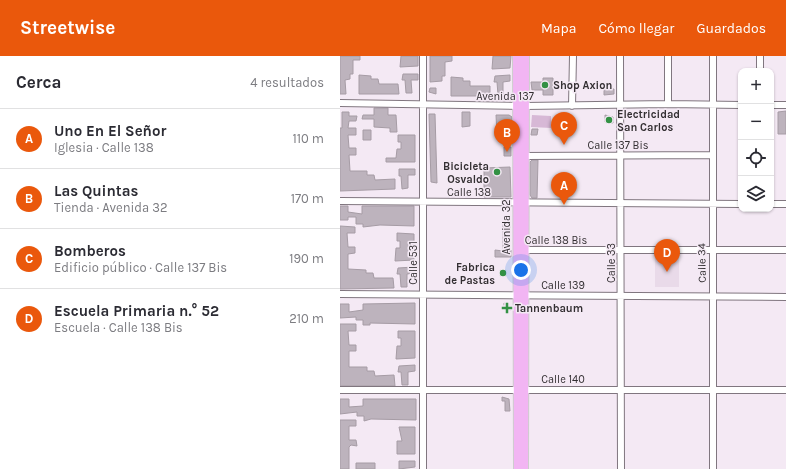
<!DOCTYPE html>
<html lang="es">
<meta charset="utf-8">
<style>
:root{--surface:#fff;--page:#f7f7f7;--text:#2b2b33;--muted:#7c7c81;--line:#e1e1e2;--accent:#ea580c}
body{margin:0;font-family:Karla,sans-serif;background:var(--page);color:var(--text)}
.controls{position:absolute;right:12px;top:12px;display:grid;overflow:hidden;border-radius:8px;box-shadow:0 1px 3px #0004}
.controls button{width:36px;height:36px;display:grid;place-items:center;padding:0;border:0;border-bottom:1px solid var(--line);background:var(--surface);color:var(--text);font:20px sans-serif}
.you{position:absolute;left:181px;top:214px;width:14px;height:14px;margin:-10px;border:3px solid #fff;border-radius:50%;background:#1a73e8;box-shadow:0 0 0 6px #1a73e833}
.badge{display:grid;place-items:center;width:26px;height:26px;border-radius:50%;background:var(--accent);color:#fff;font-size:13px;font-weight:700}
.pin{position:absolute;translate:-50% -33px;filter:drop-shadow(0 1px 2px #0008)}
.pin::after{content:'';position:absolute;top:21px;width:14px;height:12px;background:inherit;clip-path:polygon(0 0,100% 0,50% 100%)}
.list{margin:0;padding:0;list-style:none}
h2{display:flex;justify-content:space-between;align-items:center;height:52px;margin:0;padding:0 16px;font-size:17px}
h2 small{font-size:13px;font-weight:400;color:var(--muted)}
.list li{display:grid;grid-template-columns:26px 1fr auto;gap:12px;align-items:center;box-sizing:border-box;height:60px;padding:0 16px;border-top:1px solid var(--line)}
.list b{display:block;font-size:15px;white-space:nowrap}
.list p{margin:0;font-size:13px;white-space:nowrap;color:var(--muted)}
.list em{font-size:13px;font-style:normal;color:var(--muted)}
.icon{flex:none;width:22px;height:22px;fill:none;stroke:currentColor;stroke-width:2;stroke-linecap:round;stroke-linejoin:round}
.map{position:relative;flex:none;width:446px;height:413px;overflow:hidden}
header{display:flex;align-items:center;gap:24px;box-sizing:border-box;height:56px;padding:0 20px;background:var(--accent);color:#fff}
header strong{font-size:19px}
nav{display:flex;gap:22px;margin-inline-start:auto;font-size:14px}
main{display:flex}
aside{flex:1;background:var(--surface)}
.map>svg:first-child{display:block}
.built{fill:#e9dae9}
.green{fill:#d7b8d6}
.building{fill:#bdb3bd;stroke:#a69ca5}
.lines{fill:none;stroke-linecap:round;stroke-linejoin:round}
.minor-casing{stroke:#80767f;stroke-width:8}
.major-casing{stroke:#cecdce;stroke-width:10}
.minor{stroke:#fff;stroke-width:6}
.major{stroke:#f2b5f3;stroke-width:8}
.poi-dot{fill:#339144;stroke:#f4e9f4;stroke-width:1.5}
.labels{text-anchor:middle;dominant-baseline:central;stroke-width:3;stroke-linejoin:round;paint-order:stroke}
.poi-label{font-size:11px;font-weight:bold;fill:#332f32;stroke:#f4e9f4;text-anchor:start}
.street-label{font-size:11px;fill:#332f32;stroke:#f4e9f4}
</style>
<header>
<strong>Streetwise</strong>
<nav><a>Mapa</a><a>Cómo llegar</a><a>Guardados</a></nav>
</header>
<main>
<aside>
<h2>Cerca<small>4 resultados</small></h2>
<ul class="list">
<li><span class="badge">A</span><div><b>Uno En El Señor</b><p>Iglesia · Calle 138</p></div><em>110 m</em></li>
<li><span class="badge">B</span><div><b>Las Quintas</b><p>Tienda · Avenida 32</p></div><em>170 m</em></li>
<li><span class="badge">C</span><div><b>Bomberos</b><p>Edificio público · Calle 137 Bis</p></div><em>190 m</em></li>
<li><span class="badge">D</span><div><b>Escuela Primaria n.° 52</b><p>Escuela · Calle 138 Bis</p></div><em>210 m</em></li>
</ul>
</aside>
<div class="map">
<svg width="446" height="413" viewBox="0 0 446 413">
<rect width="100%" height="100%" fill="#f4e9f4"/>
<path class="built" d="M315 200H339V231H315Z"/>
<path class="green" d="M192 59 211 60V72L191 71Z"/>
<path class="building" d="M0 0H20V4H13V18H10V23L5 24 6 38H0Z
M61 0H78V10L60 11Z
M90 0H112V5L105 6V20H102V25L90 26Z
M153 0H171L170 12 152 13Z
M63 18H78V24H71L72 37H66L65 24H62Z
M19 19 31 20V23H38L39 28H58L59 38H19Z
M170 19V25L163 26V39H158L157 26H154L155 20Z
M111 21 123 22V25H130V30H150V40H111Z
M203 22H213V39H203V34H192L191 26H203Z
M90 32H96V38L89 36Z
M264 33H274V38L264 39Z
M34 52H48V59H56L57 76H50V72L34 71V63H22L23 59H34Z
M446 55V78H438V56Z
M2 56H9V60H17L16 65H9L8 72H16V79H8L9 92H16V99H9L10 115H27V119H34L35 124 55 123V133L0 135V72H2Z
M122 56H130V70L122 71Z
M89 58H95L97 127 91 126Z
M156 59H169L172 61 171 79H157Z
M265 59 273 61V67L265 66Z
M215 64H229V70L215 69Z
M192 73H198L197 79H191Z
M23 74H31V84H23Z
M58 79H75V106H46V102H56L57 93H61V86H58Z
M164 91H171V100H164Z
M192 104H198L197 142H192L190 139V106Z
M170 111 171 141H144V112Z
M59 113H75V119H68V132L62 133 61 120H59Z
M0 150H8V156L22 158V150H74V170L40 169 23 171V168H16V161H8V164H0Z
M163 167H170L169 194H171V201H155V194L163 195Z
M0 170 15 171V177H7L8 191H15V197L8 198V213L26 214V217H33L34 222H53L54 232 0 233Z
M57 177 74 178V204L55 205 56 192H60V185H57Z
M190 182 203 183V189H193Z
M74 211V217L67 218V231H61L60 218H57L58 212Z
M75 247V268L30 267V269H23V264H16V261L0 262V248H9V256L23 254V248Z
M164 247H168L171 254H164Z
M0 268H16V275H8L9 289H16V295H9V311H27V315H34L35 320 54 319 55 330H0Z
M58 275H75V302L56 303 57 290H61V282H58Z
M75 309V315L68 316V329H62L61 316H58L59 310Z
M162 341 169 343 170 355H165V345H162Z
M0 343H9V351L23 350V343H76V364L31 363 24 365V360H17V356L0 358Z
M0 364H16V370H9V384H16L17 390 11 389 9 391V413H0Z
M59 371H75V398H57V385H62Z
M59 405H75V411L59 413Z
M16 407H35V413H16Z"/>
<g class="lines">
<g class="minor-casing">
<path id="minor" d="M280 0 281 413
M328 0V48
M373 0V413
M420 15V0
M0 47 185 50 328 48 401 49
M431 49H446
M232 50 233 0
M185 100 371 99
M0 145 401 148
M431 148H446
M181 194H446
M0 238 446 241
M0 334H446
M83 413V0"/>
</g>
<g class="major-casing">
<path id="major" d="M177 0 178 413
M184 413 185 0"/>
</g>
<use href="#minor" class="minor"/>
<use href="#major" class="major"/>
</g>
<g class="poi-dot">
<circle cx="205" cy="29" r="4"/>
<circle cx="269" cy="64" r="4"/>
<circle cx="157" cy="116" r="4"/>
<circle cx="163" cy="217" r="4"/>
<path d="M165 246h4v4h4v4h-4v4h-4v-4h-4v-4h4z"/>
</g>
<g class="labels">
<g class="poi-label">
<text x="213" y="29">Shop Axion</text>
<text x="277" y="58">Electricidad<tspan x="277" dy="13">San Carlos</tspan></text>
<text x="149" y="110" text-anchor="end">Bicicleta<tspan x="149" dy="13">Osvaldo</tspan></text>
<text x="155" y="211" text-anchor="end">Fabrica<tspan x="155" dy="13">de Pastas</tspan></text>
<text x="175" y="252">Tannenbaum</text>
</g>
<g class="street-label">
<text x="165" y="40">Avenida 137</text>
<text x="278" y="89">Calle 137 Bis</text>
<text x="129" y="136">Calle 138</text>
<text transform="translate(166 171) rotate(-90)">Avenida 32</text>
<text x="216" y="184">Calle 138 Bis</text>
<text transform="translate(73 207) rotate(-90)">Calle 531</text>
<text transform="translate(271 207) rotate(-90)">Calle 33</text>
<text transform="translate(362 207) rotate(-91)">Calle 34</text>
<text x="223" y="229">Calle 139</text>
<text x="223" y="323">Calle 140</text>
</g>
</g>
</svg>
<div class="controls">
<button>+</button>
<button>−</button>
<button><svg class="icon" aria-label="locate" viewBox="0 0 24 24"><circle cx="12" cy="12" r="6"/><path d="M12 2v4M12 18v4M2 12h4M18 12h4"/></svg></button>
<button><svg class="icon" aria-label="layers" viewBox="0 0 24 24"><path d="M12 4l9 5-9 5-9-5zM3 14l9 5 9-5"/></svg></button>
</div>
<div class="you"></div>
<div class="pin badge" style="left:224px;top:149px">A</div>
<div class="pin badge" style="left:167px;top:96px">B</div>
<div class="pin badge" style="left:224px;top:89px">C</div>
<div class="pin badge" style="left:327px;top:216px">D</div>
</div>
</main>
